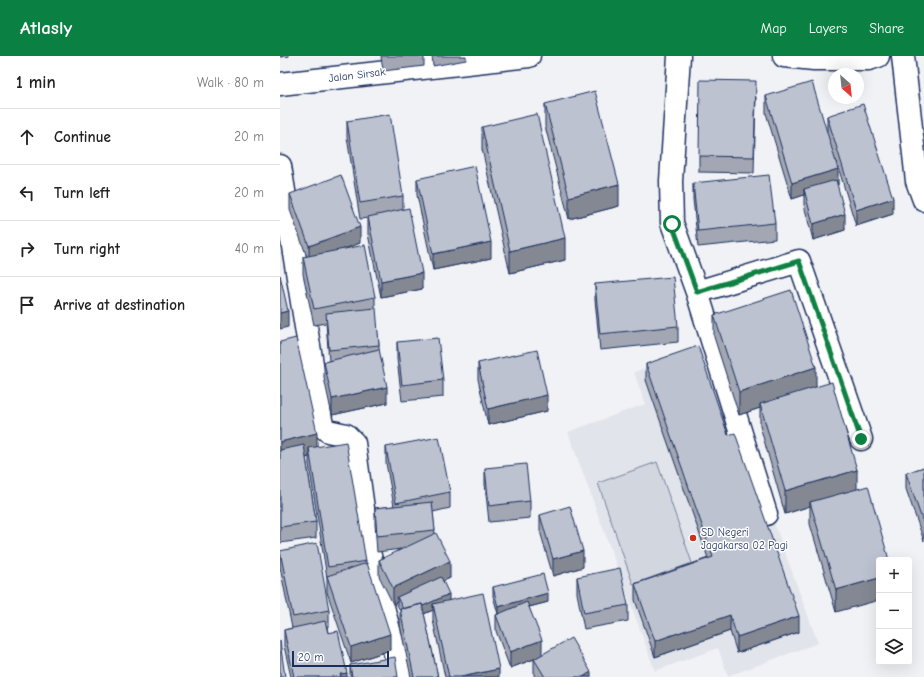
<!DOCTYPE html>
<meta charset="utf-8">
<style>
:root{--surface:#fff;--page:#f2f2f2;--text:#222;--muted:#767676;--line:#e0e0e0;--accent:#0b8043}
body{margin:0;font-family:"Comic Neue",sans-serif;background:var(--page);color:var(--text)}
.controls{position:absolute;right:12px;bottom:12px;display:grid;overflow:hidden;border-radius:4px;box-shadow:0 4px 16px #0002}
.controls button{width:36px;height:36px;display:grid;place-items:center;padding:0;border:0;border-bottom:1px solid var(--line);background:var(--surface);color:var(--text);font:20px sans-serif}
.compass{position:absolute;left:548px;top:12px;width:36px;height:36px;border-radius:50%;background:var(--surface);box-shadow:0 4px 16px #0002;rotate:153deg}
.scale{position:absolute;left:12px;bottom:10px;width:97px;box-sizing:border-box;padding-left:4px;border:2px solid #1b2f5e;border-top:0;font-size:11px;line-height:14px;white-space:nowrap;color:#1b2f5e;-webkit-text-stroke:3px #fff;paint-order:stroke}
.stop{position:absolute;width:12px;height:12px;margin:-9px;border:3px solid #0b8043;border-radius:50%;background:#fff}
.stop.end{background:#0b8043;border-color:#fff;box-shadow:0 1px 4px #0008}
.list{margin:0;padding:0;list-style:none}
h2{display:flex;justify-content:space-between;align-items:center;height:52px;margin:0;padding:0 16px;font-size:17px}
h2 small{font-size:13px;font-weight:400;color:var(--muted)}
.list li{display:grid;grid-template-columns:26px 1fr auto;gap:12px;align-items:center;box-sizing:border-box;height:56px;padding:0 16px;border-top:1px solid var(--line)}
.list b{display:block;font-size:15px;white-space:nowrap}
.list em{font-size:13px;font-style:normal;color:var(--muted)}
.icon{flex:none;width:22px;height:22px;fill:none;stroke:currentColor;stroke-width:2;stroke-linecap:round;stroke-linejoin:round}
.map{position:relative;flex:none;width:644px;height:621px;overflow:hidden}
header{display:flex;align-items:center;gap:24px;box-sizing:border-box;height:56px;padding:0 20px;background:var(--accent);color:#fff}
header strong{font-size:19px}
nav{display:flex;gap:22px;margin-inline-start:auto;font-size:14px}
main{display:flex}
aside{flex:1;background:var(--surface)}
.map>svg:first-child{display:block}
.built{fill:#e1e4ea}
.green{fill:#d2d6df;stroke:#76829e}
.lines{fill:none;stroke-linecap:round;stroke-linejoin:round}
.minor-casing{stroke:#1b2f5e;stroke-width:25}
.minor{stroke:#fff;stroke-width:22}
.wall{fill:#a2a7b3;stroke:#1b2f5e}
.shaded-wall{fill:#848892;stroke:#1b2f5e}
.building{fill:#bcc2d0;stroke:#1b2f5e}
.route{stroke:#0b8043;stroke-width:5}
.poi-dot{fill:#c8321e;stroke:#fff;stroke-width:1.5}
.labels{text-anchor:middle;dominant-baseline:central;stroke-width:3;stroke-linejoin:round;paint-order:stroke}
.street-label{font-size:11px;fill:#1b2f5e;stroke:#fff}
.poi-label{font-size:11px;fill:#1b2f5e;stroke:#fff;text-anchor:start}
</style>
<header>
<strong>Atlasly</strong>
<nav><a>Map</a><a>Layers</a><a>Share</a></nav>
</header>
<main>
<aside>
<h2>1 min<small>Walk · 80 m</small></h2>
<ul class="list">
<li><svg class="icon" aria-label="ahead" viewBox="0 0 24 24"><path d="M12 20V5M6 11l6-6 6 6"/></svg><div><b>Continue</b></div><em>20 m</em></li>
<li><svg class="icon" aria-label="left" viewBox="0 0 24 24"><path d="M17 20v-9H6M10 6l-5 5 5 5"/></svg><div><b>Turn left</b></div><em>20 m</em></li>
<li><svg class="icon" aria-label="right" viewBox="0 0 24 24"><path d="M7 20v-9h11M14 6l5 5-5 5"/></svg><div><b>Turn right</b></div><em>40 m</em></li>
<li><svg class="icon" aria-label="arrive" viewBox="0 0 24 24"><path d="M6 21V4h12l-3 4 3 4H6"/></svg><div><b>Arrive at destination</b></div></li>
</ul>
</aside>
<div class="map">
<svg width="644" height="621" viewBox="0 0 644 621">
<rect width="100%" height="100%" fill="#f1f2f5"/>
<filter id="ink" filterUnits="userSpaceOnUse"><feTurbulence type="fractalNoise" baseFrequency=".025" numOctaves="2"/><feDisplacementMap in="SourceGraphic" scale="8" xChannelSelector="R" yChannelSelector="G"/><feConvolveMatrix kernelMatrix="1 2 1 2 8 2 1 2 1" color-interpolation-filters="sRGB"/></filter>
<g filter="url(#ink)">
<path class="built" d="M429 289 538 587 448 620 438 592 375 615 288 376 365 348 354 316Z"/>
<path class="green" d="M377 406 412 507 353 528 318 427Z"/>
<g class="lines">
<g class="minor-casing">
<path id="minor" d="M399 0 391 125 392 167 417 236 519 205 581 383
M504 0 534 3H589L598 0
M623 0 637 125 644 144
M0 28 249 0
M0 110 42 370 48 375 66 379 74 387 89 496 121 621
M417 236 486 458"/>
</g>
<use href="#minor" class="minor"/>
</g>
<path class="wall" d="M0 0H9L0 1Z
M101 0H144V10L103 15Z
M152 0H186V4L153 10Z
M486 40 547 75V60L613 158 576 170 556 104 558 129H557L565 174 533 184 524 149V139L512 143 486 57Z
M476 41 474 117 419 116V100Z
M265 48 339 150 289 163 265 70Z
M67 65 123 140V154L142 233 101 241 88 178V162L80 163 67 81Z
M202 71 285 204 230 217 202 93Z
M137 123 211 202 153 214 137 139Z
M413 127 495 167V183L418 191 413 143Z
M10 138 80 187 60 194 95 241V252L99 289V295L107 347 52 359 44 322V306L49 305 46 267 34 269 23 218V201H27L10 154Z
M315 228 398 270V286L320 294 315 244Z
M434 259 536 331 577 414 556 556 530 468V450L505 458 480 370V352L459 359 434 281Z
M0 286 37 391 86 505V507L110 594 71 607 47 536V522L29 408V401L26 402 36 466V482L0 487Z
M117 286 163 324V341L122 345 117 303Z
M198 307 267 355 208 369 198 323Z
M366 308 448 379 519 576 457 597 450 575 375 601 355 544V528L428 502 366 324Z
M106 391 170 436V452L153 456 155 477 170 522 163 525 169 544 219 621H165L153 564V554L144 558 158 621H131L120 569V554L117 549V546L113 548 99 520V504L121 493 97 496 95 468V452L114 450 106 407Z
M644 411V485L626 433V417Z
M205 412 250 445V462L209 466 205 428Z
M260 459 303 511 273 520 260 475Z
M0 495 49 554V570H47L48 577 67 621H11L4 590V574L12 572 0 511Z
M297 521 348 549V565L304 573 297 537Z
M213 531 268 546 249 551 262 599 311 621H255L254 619V603L257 602 230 612 216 575V559L218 558 213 540Z
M70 609 118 621H70Z"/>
<path class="shaded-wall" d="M558 113V129L525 139 524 133V139L512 143V127Z
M339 128V150L289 163V141Z
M613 142V158L576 170V154Z
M565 158V174L533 184V168Z
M80 171V187L29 206V190Z
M285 182V204L230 217V195Z
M211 186V202L153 214V198Z
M142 217V233L101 241V225Z
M8 255V271L0 273V257Z
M536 311V334L480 348V352L459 359V336Z
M107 331V347L52 359V343Z
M267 339V355L208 369V353Z
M37 377V399L29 392V401L0 408V386Z
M577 414V436L530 446V450L505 458V435Z
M303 495V511L273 520V503Z
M170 505V522L119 545 117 541V546L113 548V532Z
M599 522V544L556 556V534Z
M268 537V546L218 559V551Z
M169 538V547L153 548V554L125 566V558Z
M450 559V575L375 601V585Z
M519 560V576L457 597V581Z
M110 578V594L71 607V591Z
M262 584V600L230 612V596Z
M219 613V621H181Z
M311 616V621H303Z
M67 617V621H60V618Z"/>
<path class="building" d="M420 24 476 25 474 101 419 100Z
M532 26 558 113 512 127 486 40Z
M315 35 339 128 289 141 265 48Z
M583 48 613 142 576 154 547 60Z
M110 58 123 140 80 147 67 65Z
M257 58 285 182 230 195 202 71Z
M195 110 211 186 153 198 137 123Z
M61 119 80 171 29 190 10 138Z
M489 119 495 167 418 175 413 127Z
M556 124 565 158 533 168 524 133Z
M129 152 142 217 101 225 88 161Z
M85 189 95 241 34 253 23 201Z
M0 219 8 255 0 257Z
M393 221 398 270 320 278 315 228Z
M511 234 536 311 459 336 434 259Z
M96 252 99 289 49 294 46 257Z
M16 282 37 377 0 386V286Z
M158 282 163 324 122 329 117 286Z
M418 290 448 379 455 377 519 560 457 581 450 559 375 585 355 528 433 501 366 308Z
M99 293 107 331 52 343 44 306Z
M257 294 267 339 208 353 198 307Z
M552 326 577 414 505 435 480 348Z
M159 381 170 436 116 447 106 391Z
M66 386 86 505 48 511 29 392Z
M24 389 36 466 0 471V394Z
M246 408 250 445 209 450 205 412Z
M644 411V469L626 417Z
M588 430 609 504H599V522L556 534 530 446Z
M152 446 155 474 97 480 95 452Z
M290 450 303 495 273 503 260 459Z
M156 477 170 505 113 532 99 504Z
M37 487 49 554 13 561 0 495Z
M87 507 110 578 71 591 47 520Z
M340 512 348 549 304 557 297 521Z
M263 518 268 537 218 551 213 531Z
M161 521 169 538 143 550 142 548 123 553 117 541Z
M203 537 219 613 181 621H169L153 548Z
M247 546 262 584 230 596 216 559Z
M142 548 158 621H134L120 553Z
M45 565 48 577 58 575 67 617 60 618 61 621H14L4 574Z
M291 582 311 616 303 621H265L254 603Z
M0 585 5 621H0Z
M115 601 118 621H72L70 609Z"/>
</g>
<g class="lines" filter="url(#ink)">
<path class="route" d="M392 168 417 236 519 205 581 383"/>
</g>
<circle class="poi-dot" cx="413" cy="482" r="4"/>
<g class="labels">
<g class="street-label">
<text transform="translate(77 19) rotate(-7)">Jalan Sirsak</text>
</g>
<g class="poi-label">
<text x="421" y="476">SD Negeri<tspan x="421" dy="13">Jagakarsa 02 Pagi</tspan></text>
</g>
</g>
</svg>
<div class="controls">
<button>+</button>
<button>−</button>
<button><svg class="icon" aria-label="layers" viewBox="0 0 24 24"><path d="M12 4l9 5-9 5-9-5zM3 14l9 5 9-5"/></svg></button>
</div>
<svg class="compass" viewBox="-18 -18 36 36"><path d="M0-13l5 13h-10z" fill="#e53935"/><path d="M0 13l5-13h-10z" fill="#767676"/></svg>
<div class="scale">20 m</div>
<div class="stop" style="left:392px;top:168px"></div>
<div class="stop end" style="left:581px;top:383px"></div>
</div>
</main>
